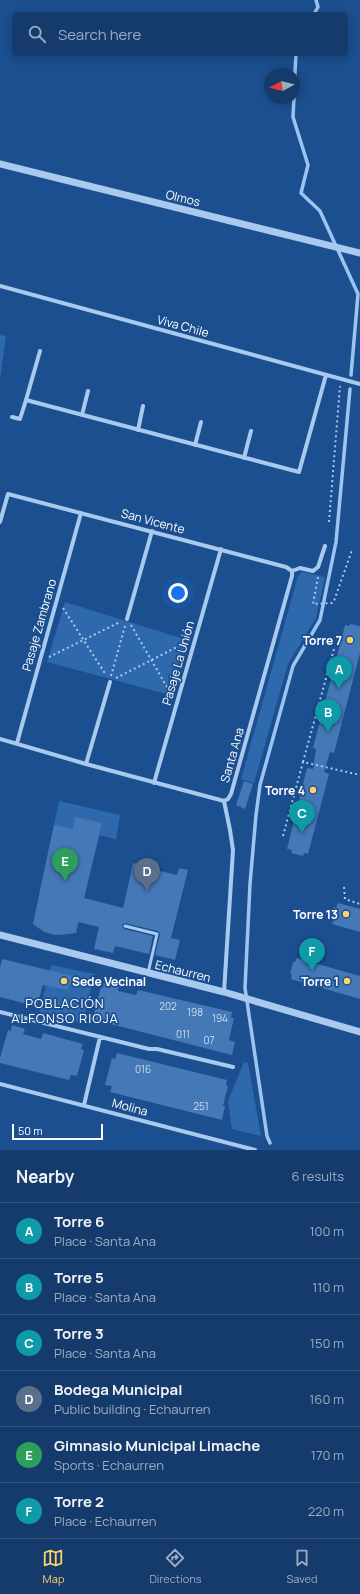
<!DOCTYPE html>
<meta charset="utf-8">
<style>
:root{--surface:#143b6b;--page:#214673;--text:#f1f3f6;--muted:#9dadc1;--line:#33557e;--accent:#ffd166}
body{margin:0;font-family:Manrope,sans-serif;background:var(--page);color:var(--text)}
.compass{position:absolute;left:264px;top:68px;width:36px;height:36px;border-radius:50%;background:var(--surface);box-shadow:0 2px 10px #0003;rotate:263deg}
.scale{position:absolute;left:12px;bottom:10px;width:91px;box-sizing:border-box;padding-left:4px;border:2px solid #fff;border-top:0;font-size:11px;line-height:14px;white-space:nowrap;color:#fff;-webkit-text-stroke:3px #1b4f8f;paint-order:stroke}
.you{position:absolute;left:178px;top:593px;width:14px;height:14px;margin:-10px;border:3px solid #fff;border-radius:50%;background:#1a73e8;box-shadow:0 0 0 6px #1a73e833}
.badge{display:grid;place-items:center;width:26px;height:26px;border-radius:50%;background:var(--accent);color:#fff;font-size:13px;font-weight:700}
.pin{position:absolute;translate:-50% -33px;filter:drop-shadow(0 1px 2px #0008)}
.pin::after{content:'';position:absolute;top:21px;width:14px;height:12px;background:inherit;clip-path:polygon(0 0,100% 0,50% 100%)}
.list{margin:0;padding:0;list-style:none}
h2{display:flex;justify-content:space-between;align-items:center;height:52px;margin:0;padding:0 16px;font-size:17px}
h2 small{font-size:13px;font-weight:400;color:var(--muted)}
.list li{display:grid;grid-template-columns:26px 1fr auto;gap:12px;align-items:center;box-sizing:border-box;height:56px;padding:0 16px;border-top:1px solid var(--line)}
.list b{display:block;font-size:15px;white-space:nowrap}
.list p{margin:0;font-size:13px;white-space:nowrap;color:var(--muted)}
.list em{font-size:13px;font-style:normal;color:var(--muted)}
.icon{flex:none;width:22px;height:22px;fill:none;stroke:currentColor;stroke-width:2;stroke-linecap:round;stroke-linejoin:round}
.map{position:relative;flex:none;width:360px;height:1150px;overflow:hidden}
.search{position:absolute;background:var(--surface);box-shadow:0 2px 10px #0003;left:12px;right:12px;top:12px;height:44px;display:flex;align-items:center;gap:10px;box-sizing:border-box;padding:0 14px;border-radius:6px;color:var(--muted);font-size:15px}
.sheet{height:388px;background:var(--surface)}
nav{display:flex;justify-content:space-around;align-items:center;box-sizing:border-box;height:56px;border-top:1px solid var(--line);background:var(--surface);font-size:11px;color:var(--muted)}
nav a{display:grid;justify-items:center;gap:2px}
nav .on{color:var(--accent)}
.map>svg:first-child{display:block}
.green{fill:#2e69ad}
.lines{fill:none;stroke-linecap:round;stroke-linejoin:round}
.stream{stroke:#9cc4f0;stroke-width:3.5}
.building{fill:#4478b7}
.path{stroke:#a9c9ee;stroke-width:2;stroke-dasharray:2 3;stroke-linecap:butt}
.service{stroke:#a9c9ee;stroke-width:3}
.minor{stroke:#a9c9ee;stroke-width:4}
.tertiary{stroke:#a9c9ee;stroke-width:7}
.poi-dot{fill:#ffd166;stroke:#1b4f8f;stroke-width:1.5}
.labels{text-anchor:middle;dominant-baseline:central;stroke-width:3.5;stroke-linejoin:round;paint-order:stroke}
.number-label{font-size:10px;fill:#d0dded}
.street-label{font-size:12px;fill:#fff;stroke:#1b4f8f}
.poi-label{font-size:12px;font-weight:bold;fill:#fff;stroke:#1b4f8f;text-anchor:end}
.neighbourhood-label{font-size:13px;letter-spacing:1px;fill:#fff;stroke:#1b4f8f}
</style>
<div class="map">
<svg width="360" height="1150" viewBox="0 0 360 1150">
<rect width="100%" height="100%" fill="#1b4f8f"/>
<path class="green" d="M0 335 6 336 0 380Z
M302 572 325 577 316 618 288 664 254 783 241 779 298 576Z
M65 602 187 640 170 695 47 662Z
M59 801 120 815 116 839 99 835 76 933C60 936 46 936 33 924Z
M51 965 95 974 83 1023 39 1013Z
M244 1062 248 1063 261 1136 232 1129 228 1101Z"/>
<g class="lines">
<path class="stream" d="M314 14 318 7 316 0
M294 89 296 54
M294 98 293 117 308 165 301 193 320 211 358 294 351 375
M270 1143 267 1136 245 988 250 884 256 815 260 785 293 666 320 620 336 542 350 389"/>
</g>
<path class="building" d="M350 624 360 626V653L334 753 330 752 324 772 329 774 308 854 304 853 303 856 291 853 292 850 287 849 307 768 313 769 316 749 313 748 345 625 349 626Z
M244 781 253 784 245 809 236 805Z
M75 817 102 823 84 898 123 908 133 863 143 865 144 858 158 862 156 870 177 875 179 868 188 870 171 938 180 940 175 960 155 955 160 934 158 931 124 923 122 926 124 929 153 936 149 954 115 946 113 953 94 949 99 927 78 922 76 933 55 935 45 932 33 924 54 825 73 829Z
M338 903 360 909V932L332 924 334 920 331 919 334 907 336 908Z
M297 958 360 976V999L291 979 292 974H290L293 962H295Z
M2 959 73 976 71 985 69 984 68 990 43 985 37 1005H35L34 1006 0 997V968Z
M104 982 119 986 118 991 136 995 138 990 232 1012 231 1018H234L229 1040 235 1042 232 1055 95 1020 97 1014H94L101 987 103 988Z
M12 1025 25 1029 23 1034 41 1039 43 1033 83 1044 81 1049 84 1050 77 1076 71 1075 69 1080 0 1063V1058L8 1030 11 1031Z
M117 1053 227 1080 226 1085 228 1086 223 1106H225L222 1120 110 1092 112 1086 105 1085 112 1058 115 1059Z"/>
<g class="lines">
<path class="path" d="M329 522 340 386
M318 577 313 604 332 603 334 601 352 550
M63 608 106 675
M131 625 171 694
M49 657 120 622
M111 676 125 626
M116 678 187 642
M303 762 334 649
M283 836 303 762 360 775
M344 887 345 899 360 904"/>
<path class="service" d="M125 926 157 934 148 973"/>
<path class="minor" d="M0 286 360 384
M40 351 26 400 299 472 326 375
M82 415 88 391
M12 417 20 419 26 400
M138 430 143 406
M195 445 201 422
M244 458 251 431
M0 522 8 494 286 567 292 571
M292 571 300 568 313 571 318 567 325 546
M127 619 152 531
M0 739 86 764 224 801
M17 743 81 513
M86 764 110 682
M154 783 221 549
M224 992 233 850 230 830 224 801 228 799 231 794 292 576V571
M0 1012 149 1049H157L233 1067
M0 1084 255 1150
M84 1105 100 1037"/>
<path class="tertiary" d="M0 164 360 253
M0 935 224 992 360 1032"/>
</g>
<g class="poi-dot">
<circle cx="350" cy="640" r="4"/>
<circle cx="313" cy="790" r="4"/>
<circle cx="346" cy="914" r="4"/>
<circle cx="64" cy="981" r="4"/>
<circle cx="347" cy="981" r="4"/>
</g>
<g class="labels">
<g class="number-label">
<text x="168" y="1006">202</text>
<text x="195" y="1012">198</text>
<text x="220" y="1018">194</text>
<text x="183" y="1034">011</text>
<text x="209" y="1040">07</text>
<text x="143" y="1069">016</text>
<text x="201" y="1106">251</text>
</g>
<g class="street-label">
<text transform="translate(183 198) rotate(14)">Olmos</text>
<text transform="translate(183 326) rotate(15)">Viva Chile</text>
<text transform="translate(153 521) rotate(15)">San Vicente</text>
<text transform="translate(39 625) rotate(-74)">Pasaje Zambrano</text>
<text transform="translate(178 663) rotate(-74)">Pasaje La Unión</text>
<text transform="translate(232 755) rotate(-74)">Santa Ana</text>
<text transform="translate(183 971) rotate(14)">Echaurren</text>
<text transform="translate(130 1107) rotate(15)">Molina</text>
</g>
<g class="poi-label">
<text x="342" y="640">Torre 7</text>
<text x="305" y="790">Torre 4</text>
<text x="338" y="914">Torre 13</text>
<text x="72" y="981" text-anchor="start">Sede Vecinal</text>
<text x="339" y="981">Torre 1</text>
</g>
<g class="neighbourhood-label">
<text x="65" y="1003">POBLACIÓN<tspan x="65" dy="15">ALFONSO RIOJA</tspan></text>
</g>
</g>
</svg>
<svg class="compass" viewBox="-18 -18 36 36"><path d="M0-13l5 13h-10z" fill="#e53935"/><path d="M0 13l5-13h-10z" fill="#9dadc1"/></svg>
<div class="scale">50 m</div>
<div class="you"></div>
<div class="pin badge" style="left:339px;top:689px;background:#0f9aa8">A</div>
<div class="pin badge" style="left:328px;top:732px;background:#0f9aa8">B</div>
<div class="pin badge" style="left:302px;top:833px;background:#0f9aa8">C</div>
<div class="pin badge" style="left:147px;top:891px;background:#5c6f8a">D</div>
<div class="pin badge" style="left:65px;top:881px;background:#2e9e5b">E</div>
<div class="pin badge" style="left:312px;top:971px;background:#0f9aa8">F</div>
<div class="search"><svg class="icon" aria-label="search" viewBox="0 0 24 24"><circle cx="10" cy="10" r="6"/><path d="M15 15l6 6"/></svg>Search here</div>
</div>
<section class="sheet">
<h2>Nearby<small>6 results</small></h2>
<ul class="list">
<li><span class="badge" style="background:#0f9aa8">A</span><div><b>Torre 6</b><p>Place · Santa Ana</p></div><em>100 m</em></li>
<li><span class="badge" style="background:#0f9aa8">B</span><div><b>Torre 5</b><p>Place · Santa Ana</p></div><em>110 m</em></li>
<li><span class="badge" style="background:#0f9aa8">C</span><div><b>Torre 3</b><p>Place · Santa Ana</p></div><em>150 m</em></li>
<li><span class="badge" style="background:#5c6f8a">D</span><div><b>Bodega Municipal</b><p>Public building · Echaurren</p></div><em>160 m</em></li>
<li><span class="badge" style="background:#2e9e5b">E</span><div><b>Gimnasio Municipal Limache</b><p>Sports · Echaurren</p></div><em>170 m</em></li>
<li><span class="badge" style="background:#0f9aa8">F</span><div><b>Torre 2</b><p>Place · Echaurren</p></div><em>220 m</em></li>
</ul>
</section>
<nav>
<a class="on"><svg class="icon" aria-label="map" viewBox="0 0 24 24"><path d="M3 6l6-2 6 2 6-2v14l-6 2-6-2-6 2zM9 4v14M15 6v14"/></svg>Map</a>
<a><svg class="icon" aria-label="directions" viewBox="0 0 24 24"><path d="M12 3l9 9-9 9-9-9zM9 14v-3h6M13 9l2 2-2 2"/></svg>Directions</a>
<a><svg class="icon" aria-label="saved" viewBox="0 0 24 24"><path d="M7 4h10v16l-5-4-5 4z"/></svg>Saved</a>
</nav>
